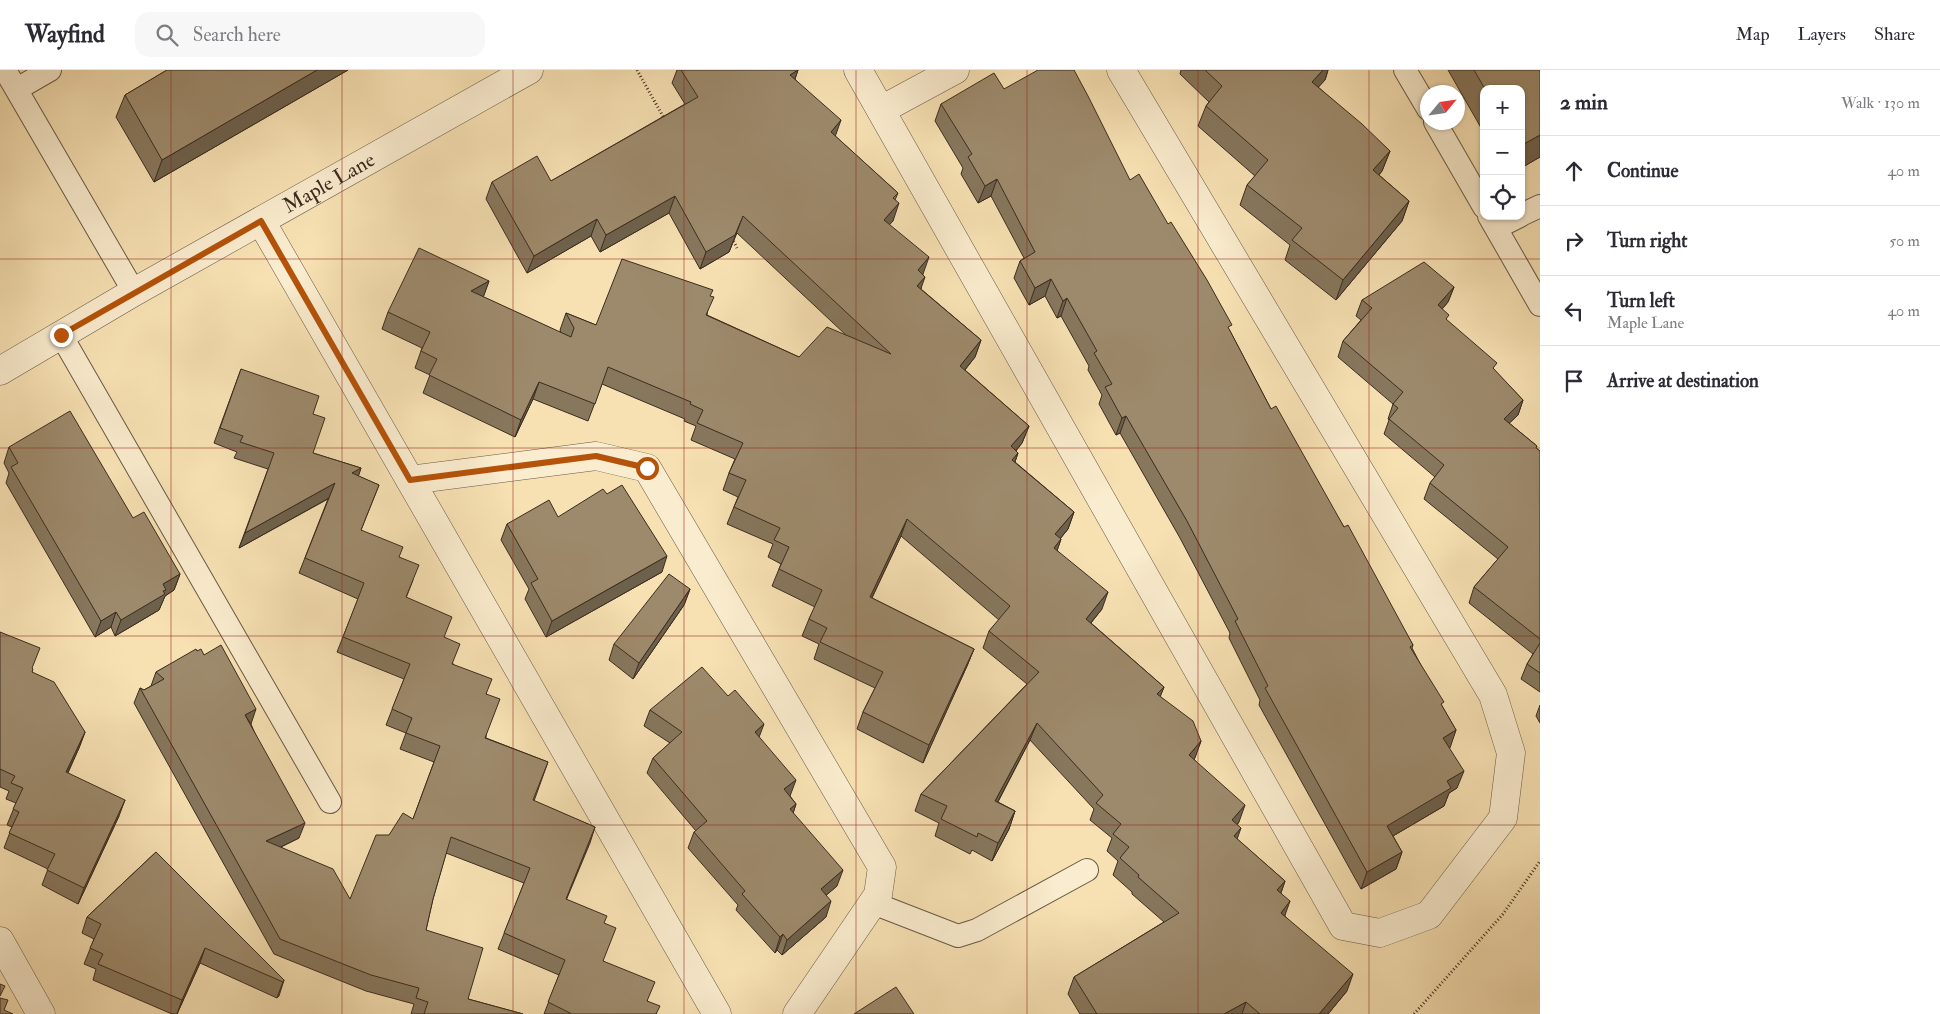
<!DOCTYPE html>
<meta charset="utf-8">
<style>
:root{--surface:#fff;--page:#f7f7f7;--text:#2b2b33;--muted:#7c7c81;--line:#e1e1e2}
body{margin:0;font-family:"IM FELL Double Pica",serif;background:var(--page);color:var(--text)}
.controls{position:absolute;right:15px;top:15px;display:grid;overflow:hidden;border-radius:10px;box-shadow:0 1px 4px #0004}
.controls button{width:45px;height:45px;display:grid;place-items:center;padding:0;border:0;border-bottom:1px solid var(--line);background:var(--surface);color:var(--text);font:25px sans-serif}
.compass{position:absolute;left:1420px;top:15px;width:45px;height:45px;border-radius:50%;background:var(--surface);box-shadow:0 1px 4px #0004;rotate:61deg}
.stop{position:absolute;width:15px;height:15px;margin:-11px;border:4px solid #b45309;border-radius:50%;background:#fff}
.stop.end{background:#b45309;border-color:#fff;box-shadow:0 1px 5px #0008}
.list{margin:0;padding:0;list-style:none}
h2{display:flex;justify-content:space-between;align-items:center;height:65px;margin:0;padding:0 20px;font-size:21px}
h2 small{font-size:16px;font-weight:400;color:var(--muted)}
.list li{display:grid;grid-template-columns:32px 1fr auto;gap:15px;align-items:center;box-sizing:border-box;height:70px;padding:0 20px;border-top:1px solid var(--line)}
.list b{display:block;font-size:19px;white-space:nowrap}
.list p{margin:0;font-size:16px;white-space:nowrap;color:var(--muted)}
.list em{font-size:16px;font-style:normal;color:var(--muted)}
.icon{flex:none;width:28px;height:28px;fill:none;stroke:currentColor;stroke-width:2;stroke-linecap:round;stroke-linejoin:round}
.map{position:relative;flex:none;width:1540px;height:944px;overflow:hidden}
header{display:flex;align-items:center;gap:30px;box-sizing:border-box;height:70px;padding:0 25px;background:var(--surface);border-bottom:1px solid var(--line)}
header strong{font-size:24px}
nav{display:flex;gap:28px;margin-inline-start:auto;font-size:18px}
.search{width:350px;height:45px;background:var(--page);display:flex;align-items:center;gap:12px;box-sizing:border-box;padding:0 18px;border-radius:15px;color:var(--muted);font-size:19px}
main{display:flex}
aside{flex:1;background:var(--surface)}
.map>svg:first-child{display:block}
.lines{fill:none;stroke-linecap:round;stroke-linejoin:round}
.lane-casing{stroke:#6a5944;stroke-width:24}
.street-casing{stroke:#6a5944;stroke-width:29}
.path{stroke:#3b2c1f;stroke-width:3;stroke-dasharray:1 2.5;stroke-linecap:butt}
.lane{stroke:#faecce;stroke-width:22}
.street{stroke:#faecce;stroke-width:28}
.wall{fill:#87775d;stroke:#3b2c1f}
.shaded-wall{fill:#6e614c;stroke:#3b2c1f}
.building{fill:#9d8a6c;stroke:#3b2c1f}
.route{stroke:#b45309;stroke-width:6}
.grid{fill:none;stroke:#8f2418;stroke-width:1;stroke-opacity:0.55}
.labels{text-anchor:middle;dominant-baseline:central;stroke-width:4;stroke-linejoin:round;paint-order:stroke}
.street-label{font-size:21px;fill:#3b2c1f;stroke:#faecce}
</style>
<header>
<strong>Wayfind</strong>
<div class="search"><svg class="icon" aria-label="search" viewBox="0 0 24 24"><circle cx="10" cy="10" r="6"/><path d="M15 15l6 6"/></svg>Search here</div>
<nav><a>Map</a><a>Layers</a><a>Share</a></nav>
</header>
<main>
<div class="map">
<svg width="1540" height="944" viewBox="0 0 1540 944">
<rect width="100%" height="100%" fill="#f7e1b3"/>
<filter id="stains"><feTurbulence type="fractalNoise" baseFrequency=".004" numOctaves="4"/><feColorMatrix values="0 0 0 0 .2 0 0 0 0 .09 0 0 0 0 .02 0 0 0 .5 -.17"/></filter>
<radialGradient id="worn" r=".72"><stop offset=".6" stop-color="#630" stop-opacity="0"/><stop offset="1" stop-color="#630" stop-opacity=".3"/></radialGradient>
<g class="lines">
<g class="lane-casing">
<path id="lane" d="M5 0 134 222
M1405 0 1428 39
M17 19 50 0
M1435 52 1484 137
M1521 145 1540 136
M1489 146 1540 235
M1496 158 1520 146
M61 265 330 732
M873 833 958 866 977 860 1087 800"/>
</g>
<g class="street-casing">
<g id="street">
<path d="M858 0 1343 856 1380 863 1429 845 1503 748 1511 683 1493 625 1121 0"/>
<path d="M881 40 955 0"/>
<path d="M261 151 717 944"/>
<path id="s1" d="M0 301 134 222 529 0"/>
<path d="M410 410 596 386 647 398 882 797 878 825 797 944"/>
<path d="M0 871 41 944"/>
</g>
</g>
<path class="path" d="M637 0 665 50
M732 168 737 178
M1414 944 1503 844 1540 791"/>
<use href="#lane" class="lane"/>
<use href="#street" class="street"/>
</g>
<path class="wall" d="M167 0H348L154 112 116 47 125 25Z
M677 0H798L795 9 835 66 898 123 895 130 893 151 889 154 923 204 921 219 981 270 975 287 965 300 1029 356 1022 373 1016 381 1018 383 1015 392 1074 442 1068 459 1060 469H1061L1057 480 1102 539 1091 553 1164 617 1160 626 1201 671 1194 689 1239 752 1237 755V769L1285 811 1281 823 1285 846 1347 921 1328 944H1080L1068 924 1074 907 1164 852 1132 824V822L1113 805 1118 791 1107 781 1112 768 1090 750 1094 739 1030 670 998 732 1015 741 1009 759 992 791 972 780 970 784 935 766 939 753 915 741 921 724 1027 614 983 578 989 561 999 550 901 466 872 528 974 579 967 596 923 693 857 659 863 642 875 618 814 589 819 574 802 566 809 549 815 537 772 516 781 494 768 487 773 474 727 454 738 427 723 420 729 403 735 389 691 370 696 356 684 351 685 349 602 314 588 351 533 329 515 367 423 323 430 305 415 298 422 278 382 259 388 242 489 211 483 227 561 263 560 260 566 243 596 255 710 226 707 245 799 287 847 266 737 163 729 182 700 199 669 143 600 182 591 166 527 203 486 129 492 112 551 111 685 34 672 13Z
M1181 0H1328L1325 10 1318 17 1390 81 1382 101 1379 105 1409 131 1402 151 1336 230 1285 190 1290 175 1240 135 1247 115 1255 106 1198 56 1206 36 1209 32 1180 4Z
M1448 0H1540V87L1521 98V19H1484V63Z
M1004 19 1130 110 1230 261 1271 339 1344 457 1413 575 1412 578 1442 636 1456 660 1449 678 1457 718 1449 723 1444 736 1393 766 1402 782 1396 799 1361 819 1259 635 1260 630 1229 568 1230 563 1180 468 1120 363 1116 365 1099 334 1102 325 1088 300 1089 296 1061 246 1057 248 1045 226 1029 235 1014 208 1020 191 1024 188 991 126 978 133 961 104 963 98 935 51 941 34Z
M1454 217 1448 232 1442 239 1447 251 1523 330 1518 345 1509 353 1537 376 1536 378 1540 381V622L1521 609 1527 594 1533 584 1469 533 1474 517 1498 489 1424 429 1430 413 1435 407 1384 364 1389 350 1388 349 1393 334 1338 287 1343 271 1361 250 1356 246 1362 230Z
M241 299 313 344V383L361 398 358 406 379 415 361 460 399 487 413 510 406 528 445 568 453 594 487 624 486 668 548 692 534 731 595 757 566 829 604 853 603 891 648 931 657 944H544L559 905 498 879 524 813 446 783 433 829 426 860 468 929 523 944H411L414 934 366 921 274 884 134 633 140 618 144 620 151 616 156 602 197 581 204 585 251 654 299 768 281 777 350 829 389 765 413 749 434 692 400 679 406 663 386 655 404 609 337 582 358 529 299 503 328 429 239 478 268 399 234 388 237 382 214 373Z
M9 377 133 448 180 504 174 520 165 526 159 540 115 566 111 557 95 567 6 413 9 403 4 393Z
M558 447 662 502 546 567 525 529 529 519 501 470 507 454Z
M690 519 684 535 633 609 609 590 614 574Z
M0 562 32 599V602L85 662 79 678 68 703 119 746 78 834 42 815 48 799 4 778 12 757 7 755 16 733 6 729 9 721 0 717Z
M1540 635V653L1536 646Z
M650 640 759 667 790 726 796 734 793 743 837 816 826 825V847L782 885 777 880 775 883 736 840 738 835 688 778 694 762 696 761 647 703 653 688 670 673 644 656Z
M156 782 284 910 277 928 200 893 177 944H172L93 910 96 899 84 894 94 869 82 863 87 847Z"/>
<path class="shaded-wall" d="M317 0H348L154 112 162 90Z
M798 0 792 17 790 5Z
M1323 0H1328L1325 10 1305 32 1312 12Z
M841 50 835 67 831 62Z
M1540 65V87L1521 98 1522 75Z
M1390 81 1382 101 1365 120 1373 100Z
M997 109 991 126 978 133 985 116Z
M675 126 669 143 600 182 606 165Z
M1409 131 1402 151 1336 230 1343 210Z
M899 133 893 151 878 167 884 150Z
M743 146 729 182 700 199 706 182Z
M597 149 591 166 527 203 534 186Z
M929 187 923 204 912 217 918 200Z
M925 207 919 224 917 216Z
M1051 209 1045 226 1029 235 1035 218Z
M489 211 483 228 471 221Z
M1454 217 1448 232 1432 251 1438 235Z
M1067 228 1061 246 1057 248 1063 231Z
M981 270 975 287 954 313 960 296Z
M539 312 533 329 515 367 521 350Z
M1523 330 1518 345 1498 364 1504 349Z
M1126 346 1120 363 1116 365 1122 348Z
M1029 356 1022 373 1005 393 1011 376Z
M1018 383 1012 400V390Z
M361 398 356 414 352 403Z
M335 413 329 428 239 478 245 463Z
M1074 442 1068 459 1049 482 1055 464Z
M907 449 901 466 864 544 870 527Z
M1061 469 1055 487 1054 478Z
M667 486 662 502 546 567 552 551Z
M180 504 174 520 165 526 159 540 115 566 121 550 163 514Z
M690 519 684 535 633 609 639 593Z
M1108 522 1102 539 1080 566 1086 549Z
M116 542 111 557 95 567 101 551Z
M974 579 967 596 923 693 929 675Z
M1164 617 1157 635V624Z
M256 639 251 654 245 645Z
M1037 653 1030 670 989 748 995 731Z
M764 654 758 670 755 662Z
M1456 660 1450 678 1437 685 1443 668Z
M85 662 79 678 60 718 66 702Z
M1201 671 1195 688 1183 702 1189 685Z
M1464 701 1457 718 1449 723 1444 736 1381 773 1387 756 1447 711Z
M796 710 790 726 779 735 784 719Z
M125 730 119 746 78 834 84 818Z
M796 734 791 750 790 739Z
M1245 735 1239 752 1226 767 1232 750Z
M1015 741 1009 759 992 791 998 773Z
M305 753 299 768 260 787 266 771Z
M595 757 590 773 560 845 566 829Z
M1241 758 1235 775 1234 766Z
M1402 782 1396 799 1361 819 1367 802Z
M843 800 837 816 815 835 821 819Z
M1285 811 1279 828 1277 820Z
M831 831 826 847 782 885 787 870Z
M1290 831 1284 848 1281 843Z
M783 864 777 880 775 883 780 867Z
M205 878 200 893 177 944 182 930Z
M1353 904 1347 921 1328 944H1319Z
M284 910 279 926 277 928 283 912Z
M1246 932 1242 944H1224Z"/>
<path class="building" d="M167 0H317L162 90 125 25Z
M681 0H798L790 5 841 50 831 62 898 123 893 128 899 133 884 150 929 187 918 200 925 207 917 216 981 270 960 296 1029 356 1011 376 1018 383 1012 390 1074 442 1055 464 1061 469 1054 478 1108 522 1086 549 1164 617 1157 624 1193 651 1201 671 1189 685 1245 735 1232 750 1241 758 1234 766 1285 811 1277 820 1290 831 1281 843 1353 904 1319 944H1260L1246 932 1224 944H1097L1074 907 1179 843 1138 807 1139 805 1120 788 1129 777 1113 764 1121 754 1096 733 1103 725 1037 653 995 731 1015 741 998 773 978 763 977 767 941 749 947 736 921 724 1039 602 989 561 1010 536 907 449 870 527 974 579 929 675 863 642 883 602 820 572 827 558 809 549 822 520 779 499 789 477 774 470 780 458 734 437 746 410 729 403 743 373 697 353 703 340 690 334 691 332 608 297 595 334 539 312 521 350 429 305 437 289 421 281 430 262 388 242 419 178 489 211 471 221 571 267 574 258 566 243 596 255 622 189 713 220 710 226 714 227 706 245 799 287 827 257 891 284 743 146 735 165 706 182 675 126 606 165 597 149 534 186 492 112 537 86 551 111 698 27Z
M1038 0H1074L1088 26 1130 110 1139 104 1168 154 1171 152 1207 210 1232 255 1228 257 1271 339 1276 336 1344 457 1348 455 1413 575 1410 577 1444 632 1441 634 1456 660 1443 668 1464 701 1447 711 1451 718 1387 756 1402 782 1367 802 1265 618 1268 616 1235 551 1238 549 1187 451 1126 346 1122 348 1105 317 1112 314 1094 283 1097 281 1067 228 1063 231 1051 209 1035 218 1020 191 1035 182 997 109 985 116 968 87 972 84 941 34 994 3 1004 19Z
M1205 0H1323L1312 12 1362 54 1390 81 1373 100 1409 131 1343 210 1292 170 1302 158 1247 115 1268 90 1206 36 1222 16Z
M1474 0H1540V65L1522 75 1521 19H1485Z
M1424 192 1454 217 1438 235 1449 245 1446 249 1497 293 1493 298 1523 330 1504 349 1537 376 1536 378 1540 381V569L1474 517 1508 477 1430 413 1444 395 1389 349 1398 338 1393 334 1403 322 1343 271 1372 238 1362 230Z
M241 299 319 326 313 344 325 348 313 383 361 398 352 403 379 415 361 460 403 477 399 487 419 495 406 527 452 547 444 567 460 574 452 594 492 609 486 624 500 629 485 668 548 692 533 730 595 757 566 829 607 846 604 853 616 858 603 891 655 912 647 931 660 936 656 944H572L548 932 565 890 504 863 530 798 451 767 433 829 426 860 483 878 468 929 523 944H424L428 932 416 928 419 918 371 905 280 869 140 618 144 620 164 609 156 602 196 579 197 581 201 579 204 585 221 575 256 639 245 645 305 753 266 771 333 799 350 829 376 765H389L403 743 413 749 440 676 406 663 412 648 392 639 410 594 343 567 364 513 305 488 335 413 245 463 274 383 240 372 243 366 220 358Z
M70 341 133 448 144 442 180 504 163 514 166 520 163 521 165 524 121 550 116 542 101 551 11 397 18 393 9 377Z
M622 415 667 486 552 551 531 513 538 509 507 454 549 430 558 447 603 419 607 424Z
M669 504 690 519 639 593 614 574Z
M0 562 40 578 32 598 33 599 32 602 54 612 85 662 66 702 125 730 84 818 47 800 55 784 9 763 19 742 13 739 23 718 11 713 15 706 0 699Z
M1540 573V603L1527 594Z
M702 597 728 626 735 620 764 654 755 662 796 710 784 719 796 734 790 739 843 800 821 819 831 831 787 870 783 864 780 867 742 824 745 821 694 762 707 751 653 688 682 662 650 640Z
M156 782 284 910 283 912 205 878 182 930 98 894 103 884 90 878 101 854 87 847Z
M0 914 5 916 0 926Z
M896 917 914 944H854Z
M0 928 8 930 4 940 13 944H0Z"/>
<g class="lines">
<path class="route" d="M61 265 261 151 410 410 596 386 647 398"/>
</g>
<path class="grid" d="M171 0V944M342 0V944M513 0V944M684 0V944M856 0V944M1027 0V944M1198 0V944M1369 0V944M0 189H1540M0 378H1540M0 566H1540M0 755H1540"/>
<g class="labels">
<g class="street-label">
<text stroke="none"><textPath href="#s1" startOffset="379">Maple Lane</textPath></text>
</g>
</g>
<rect width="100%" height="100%" filter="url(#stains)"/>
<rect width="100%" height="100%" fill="url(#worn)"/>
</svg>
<div class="controls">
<button>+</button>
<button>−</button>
<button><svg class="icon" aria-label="locate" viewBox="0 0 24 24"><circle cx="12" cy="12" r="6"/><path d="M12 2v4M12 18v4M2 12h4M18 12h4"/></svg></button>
</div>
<svg class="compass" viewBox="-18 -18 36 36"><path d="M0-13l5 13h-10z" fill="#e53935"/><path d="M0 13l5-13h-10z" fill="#7c7c81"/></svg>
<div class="stop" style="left:647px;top:398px"></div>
<div class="stop end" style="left:61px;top:265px"></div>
</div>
<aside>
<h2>2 min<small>Walk · 130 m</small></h2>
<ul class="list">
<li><svg class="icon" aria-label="ahead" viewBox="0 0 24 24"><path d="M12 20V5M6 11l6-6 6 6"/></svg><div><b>Continue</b></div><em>40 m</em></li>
<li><svg class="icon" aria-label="right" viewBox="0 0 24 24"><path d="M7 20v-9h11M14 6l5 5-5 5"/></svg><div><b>Turn right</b></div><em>50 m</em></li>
<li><svg class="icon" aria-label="left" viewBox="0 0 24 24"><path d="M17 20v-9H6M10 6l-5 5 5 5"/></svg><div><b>Turn left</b><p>Maple Lane</p></div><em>40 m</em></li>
<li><svg class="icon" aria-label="arrive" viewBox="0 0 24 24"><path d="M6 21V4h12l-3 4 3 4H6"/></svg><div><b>Arrive at destination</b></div></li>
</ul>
</aside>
</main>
